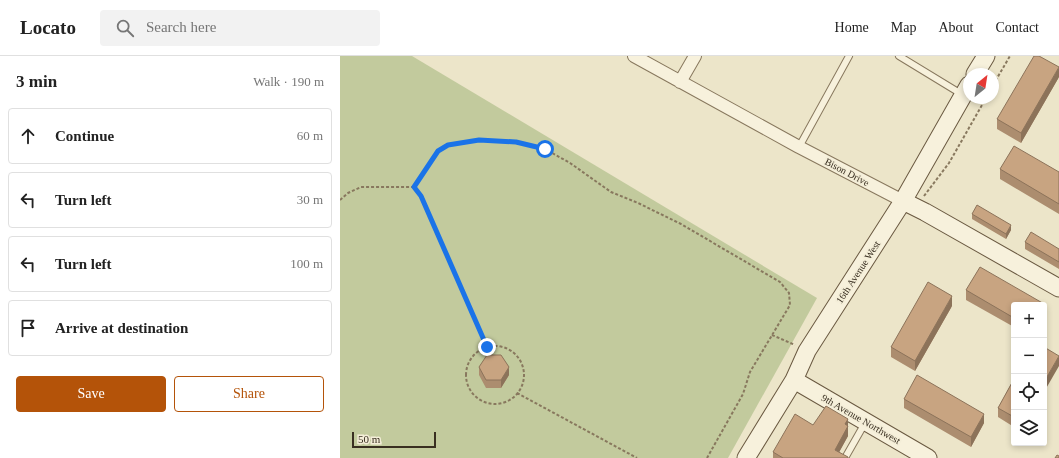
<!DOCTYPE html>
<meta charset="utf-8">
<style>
:root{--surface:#fff;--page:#f2f2f2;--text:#222;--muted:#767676;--line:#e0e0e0;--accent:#b45309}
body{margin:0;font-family:Georgia,serif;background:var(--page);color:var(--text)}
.controls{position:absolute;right:12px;bottom:12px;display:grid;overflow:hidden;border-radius:4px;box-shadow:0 2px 6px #0003}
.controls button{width:36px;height:36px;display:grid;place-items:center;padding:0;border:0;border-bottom:1px solid var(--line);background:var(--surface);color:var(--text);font:20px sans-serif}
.compass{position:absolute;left:623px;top:12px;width:36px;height:36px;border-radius:50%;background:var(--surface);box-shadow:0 2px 6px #0003;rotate:30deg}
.scale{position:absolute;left:12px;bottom:10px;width:84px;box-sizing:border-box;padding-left:4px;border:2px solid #392f21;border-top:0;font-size:11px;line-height:14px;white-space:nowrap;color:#392f21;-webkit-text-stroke:3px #f4eed8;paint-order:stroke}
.stop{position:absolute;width:12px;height:12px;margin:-9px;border:3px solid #1a73e8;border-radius:50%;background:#fff}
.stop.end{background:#1a73e8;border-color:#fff;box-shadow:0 1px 4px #0008}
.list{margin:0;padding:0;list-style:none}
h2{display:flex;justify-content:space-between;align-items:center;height:52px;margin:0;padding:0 16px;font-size:17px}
h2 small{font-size:13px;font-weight:400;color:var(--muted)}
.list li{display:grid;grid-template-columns:26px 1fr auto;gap:12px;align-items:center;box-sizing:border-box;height:56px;margin:0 8px 8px;padding:0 8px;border:1px solid var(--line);border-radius:4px}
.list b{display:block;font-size:15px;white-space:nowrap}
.list em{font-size:13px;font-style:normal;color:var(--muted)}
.actions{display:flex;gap:8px;padding:12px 16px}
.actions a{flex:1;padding:9px 0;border:1px solid var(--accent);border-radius:4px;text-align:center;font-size:14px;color:var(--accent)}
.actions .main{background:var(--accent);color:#fff}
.icon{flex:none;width:22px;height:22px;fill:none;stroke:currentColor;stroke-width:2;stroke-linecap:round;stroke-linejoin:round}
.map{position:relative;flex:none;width:719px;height:402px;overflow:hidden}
header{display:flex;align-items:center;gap:24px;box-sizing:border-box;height:56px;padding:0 20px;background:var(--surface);border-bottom:1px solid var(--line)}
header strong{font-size:19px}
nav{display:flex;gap:22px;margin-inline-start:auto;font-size:14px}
.search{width:280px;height:36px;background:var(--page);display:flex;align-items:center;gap:10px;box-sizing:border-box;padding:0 14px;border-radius:4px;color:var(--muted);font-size:15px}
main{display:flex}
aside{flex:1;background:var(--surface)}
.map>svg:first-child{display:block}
.green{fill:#c2ca9d}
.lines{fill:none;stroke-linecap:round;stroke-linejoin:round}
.lane-casing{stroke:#88785e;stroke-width:8}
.street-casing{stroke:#88785e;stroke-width:14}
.secondary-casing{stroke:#6a5941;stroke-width:19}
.path{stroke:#88785e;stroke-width:2;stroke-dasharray:3 2;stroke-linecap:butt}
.lane{stroke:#f7f1dc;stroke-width:6}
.street{stroke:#f7f1dc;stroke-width:12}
.secondary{stroke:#f7f1dc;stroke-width:17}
.wall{fill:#ac8d6f}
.shaded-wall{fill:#8c735a}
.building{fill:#c8a481;stroke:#8c735a}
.route{stroke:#1a73e8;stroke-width:5}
.labels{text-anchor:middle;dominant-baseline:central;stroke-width:3.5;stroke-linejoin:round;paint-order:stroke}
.street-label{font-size:10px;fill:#392f21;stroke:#f4eed8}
</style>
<header>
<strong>Locato</strong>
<div class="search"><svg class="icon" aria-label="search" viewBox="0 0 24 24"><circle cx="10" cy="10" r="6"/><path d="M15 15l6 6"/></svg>Search here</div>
<nav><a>Home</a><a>Map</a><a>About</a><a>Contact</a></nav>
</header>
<main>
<aside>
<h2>3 min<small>Walk · 190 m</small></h2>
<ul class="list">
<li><svg class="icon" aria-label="ahead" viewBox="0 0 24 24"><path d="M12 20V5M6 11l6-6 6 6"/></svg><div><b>Continue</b></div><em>60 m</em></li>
<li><svg class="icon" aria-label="left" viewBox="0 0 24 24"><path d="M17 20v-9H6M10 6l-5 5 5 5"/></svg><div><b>Turn left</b></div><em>30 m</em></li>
<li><svg class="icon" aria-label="left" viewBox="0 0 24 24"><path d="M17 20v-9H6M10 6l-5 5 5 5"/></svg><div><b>Turn left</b></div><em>100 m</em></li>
<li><svg class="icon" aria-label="arrive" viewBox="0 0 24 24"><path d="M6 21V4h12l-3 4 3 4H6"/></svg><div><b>Arrive at destination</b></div></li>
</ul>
<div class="actions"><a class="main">Save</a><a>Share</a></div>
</aside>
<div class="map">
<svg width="719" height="402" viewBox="0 0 719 402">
<rect width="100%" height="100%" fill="#ece5c9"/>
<path class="green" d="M0 0H72L477 242 388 402H0Z"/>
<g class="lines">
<g class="lane-casing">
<path id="lane" d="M559 0 623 39
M459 91 509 0
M505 402 525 367"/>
</g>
<g class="street-casing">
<path id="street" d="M294 0 459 91 563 145
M340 26 355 0"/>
</g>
<g class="secondary-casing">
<path id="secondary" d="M635 18 646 0
M563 145 585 156 719 232
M454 324 588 402
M406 402 454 324 467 295 563 145 629 29"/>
</g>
<path class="path" d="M653 29 670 0
M74 131 81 140 147 291
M584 140 609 107 646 42
M0 144 8 137 21 131H74L98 95 107 89 139 84 176 85 205 93 230 107 271 136 298 147 341 168 440 226 449 237 450 249 410 316 403 338 367 402
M432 279 455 289
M126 319a29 29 0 1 1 58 0a29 29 0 1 1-58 0Z
M177 337 297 402"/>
<use href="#lane" class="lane"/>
<use href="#street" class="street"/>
<use href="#secondary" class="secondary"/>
</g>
<path class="wall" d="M719 21 681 87 657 73V63Z
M660 113 719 116V158L660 123Z
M632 158 671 174 666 183 632 163Z
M685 186 719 193V213L685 193Z
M626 234 706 258 674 249V271L626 244Z
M612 250 575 315 551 301V291Z
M139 311 169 319 161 332H146L139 319Z
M674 323V371L658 361V352Z
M564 343 644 367 631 391 564 352Z
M508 363V380L499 396 508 402H433V396L473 369Z"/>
<path class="shaded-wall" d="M719 11V21L681 87V77Z
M671 169V174L666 183V178Z
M612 240V250L575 315V305Z
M706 249V258L704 261V252Z
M719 300V310L704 336V326Z
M169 311V319L161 332V324Z
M644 358V367L631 391V381Z
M508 363V380L496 402 495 394 505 368Z"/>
<path class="building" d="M694 0H699L719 11 681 77 657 63Z
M674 90 719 116V148L660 113Z
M637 149 671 169 666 178 632 158Z
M691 176 719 193V206L685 186Z
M640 211 706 249 704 252V249H674V262L626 234Z
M588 226 612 240 575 305 551 291Z
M704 291 719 300 704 326Z
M147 299H161L169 311 161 324H146L139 311Z
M577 319 644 358 631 381 564 343Z
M674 323V361L658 352Z
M486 350 508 363 505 368 508 370 495 394 508 401V402H443L433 396 455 358 473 369Z
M717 399 719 400V402H715Z"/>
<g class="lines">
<path class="route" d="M147 291 81 140 74 131 98 95 108 89 139 84 176 86 205 93"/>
</g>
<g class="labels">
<g class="street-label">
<text transform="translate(507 116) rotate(28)">Bison Drive</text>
<text transform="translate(518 216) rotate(-57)">16th Avenue West</text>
<text transform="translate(521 363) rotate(30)">9th Avenue Northwest</text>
</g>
</g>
</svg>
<div class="controls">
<button>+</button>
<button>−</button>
<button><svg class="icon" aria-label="locate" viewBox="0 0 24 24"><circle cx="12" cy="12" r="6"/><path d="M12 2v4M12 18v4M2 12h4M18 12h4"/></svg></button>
<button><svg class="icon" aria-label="layers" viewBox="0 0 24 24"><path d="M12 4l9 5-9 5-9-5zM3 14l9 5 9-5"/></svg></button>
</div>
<svg class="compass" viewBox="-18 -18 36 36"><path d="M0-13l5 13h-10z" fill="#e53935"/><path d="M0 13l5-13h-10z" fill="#767676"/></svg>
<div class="scale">50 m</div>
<div class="stop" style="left:205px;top:93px"></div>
<div class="stop end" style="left:147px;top:291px"></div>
</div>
</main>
